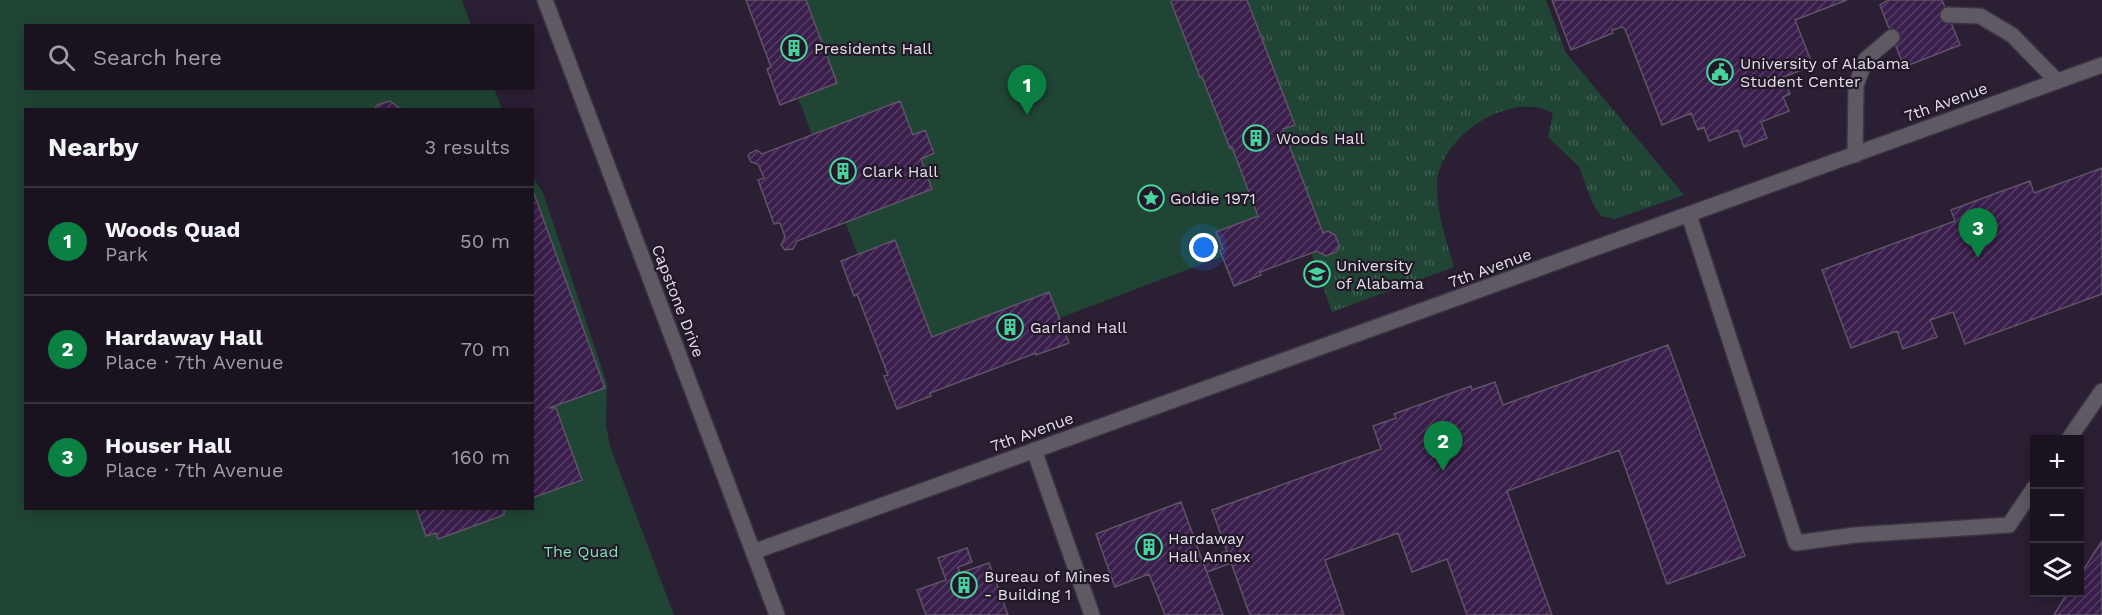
<!DOCTYPE html>
<meta charset="utf-8">
<style>
:root{--surface:#1a121e;--page:#231b27;--text:#f1f3f6;--muted:#9f9ea4;--line:#38323c;--accent:#0b8043}
body{margin:0;font-family:"Work Sans",sans-serif;background:var(--page);color:var(--text)}
.controls{position:absolute;right:18px;bottom:18px;display:grid;overflow:hidden;border-radius:0px;box-shadow:0 3px 15px #0003}
.controls button{width:54px;height:54px;display:grid;place-items:center;padding:0;border:0;border-bottom:2px solid var(--line);background:var(--surface);color:var(--text);font:30px sans-serif}
.you{position:absolute;left:1204px;top:248px;width:21px;height:21px;margin:-15px;border:4px solid #fff;border-radius:50%;background:#1a73e8;box-shadow:0 0 0 9px #1a73e833}
.badge{display:grid;place-items:center;width:39px;height:39px;border-radius:50%;background:var(--accent);color:#fff;font-size:20px;font-weight:700}
.pin{position:absolute;translate:-50% -50px;filter:drop-shadow(0 2px 3px #0008)}
.pin::after{content:'';position:absolute;top:32px;width:21px;height:18px;background:inherit;clip-path:polygon(0 0,100% 0,50% 100%)}
.list{margin:0;padding:0;list-style:none}
h2{display:flex;justify-content:space-between;align-items:center;height:78px;margin:0;padding:0 24px;font-size:26px}
h2 small{font-size:20px;font-weight:400;color:var(--muted)}
.list li{display:grid;grid-template-columns:39px 1fr auto;gap:18px;align-items:center;box-sizing:border-box;height:108px;padding:0 24px;border-top:2px solid var(--line)}
.list b{display:block;font-size:22px;white-space:nowrap}
.list p{margin:0;font-size:20px;white-space:nowrap;color:var(--muted)}
.list em{font-size:20px;font-style:normal;color:var(--muted)}
.icon{flex:none;width:33px;height:33px;fill:none;stroke:currentColor;stroke-width:2;stroke-linecap:round;stroke-linejoin:round}
.map{position:relative;flex:none;width:2102px;height:615px;overflow:hidden}
.search{position:absolute;background:var(--surface);box-shadow:0 3px 15px #0003;left:24px;top:24px;width:510px;height:66px;display:flex;align-items:center;gap:15px;box-sizing:border-box;padding:0 21px;border-radius:0px;color:var(--muted);font-size:22px}
.panel{position:absolute;background:var(--surface);box-shadow:0 3px 15px #0003;left:24px;top:108px;width:510px;height:402px;border-radius:0px}
.map>svg:first-child{display:block}
.built{fill:#2b1f34;fill-rule:evenodd}
.grass{fill:url(#grass-tufts)}
.green{fill:#204535}
.building{fill:url(#building-hatch);stroke:#5f5467;stroke-width:1.5}
.lines{fill:none;stroke-linecap:round;stroke-linejoin:round}
.service-casing{stroke:#3d3443;stroke-width:18}
.minor-casing{stroke:#3d3443;stroke-width:18}
.service{stroke:#5e5962;stroke-width:15}
.minor{stroke:#5e5962;stroke-width:15}
.labels{text-anchor:middle;dominant-baseline:central;stroke-width:4.5;stroke-linejoin:round;paint-order:stroke}
.poi-label{font-size:16px;fill:#e5dfea;stroke:#221828;text-anchor:start}
.street-label{font-size:16px;fill:#e5dfea;stroke:#221828}
.park-label{font-size:16px;fill:#7ce1b4;stroke:#221828}
</style>
<div class="map">
<svg width="2102" height="615" viewBox="0 0 2102 615">
<defs>
<pattern id="grass-tufts" width="24" height="20" patternUnits="userSpaceOnUse" patternTransform="scale(1.5)"><rect width="24" height="20" fill="#204535"/><path d="M3 7l-1-3M5 7V3M7 7l1-3M15 17l-1-3M17 17v-4M19 17l1-3" fill="none" stroke="#405f52"/></pattern>
<pattern id="building-hatch" width="6" height="6" patternUnits="userSpaceOnUse" patternTransform="scale(1.5)"><rect width="6" height="6" fill="#3a1e4b"/><path d="M-1 1l2-2M0 6l6-6M5 7l2-2" fill="none" stroke="#563e65"/></pattern>
</defs>
<rect width="100%" height="100%" fill="#221828"/>
<path class="built" d="M0 0H2102V615H0ZM26 26H532V88H26ZM26 110H532V508H26ZM2034 440H2080V592H2034Z"/>
<path class="grass" d="M1221 0H1546L1566 53 1684 195 1615 219 1601 216 1593 204 1579 167 1548 137 1553 113C1510 89 1437 138 1437 186 1437 214 1446 240 1454 267L1332 312Z"/>
<path class="green" d="M0 0H462L471 25 26 26V88H494L502 109 26 110V508H532L533 177 543 193 607 384 606 425 610 446 674 615H0Z
M761 0H1205L1292 230 904 377Z"/>
<path class="building" d="M746 0H806L837 83 780 105 767 69 771 67Z
M1174 0H1247L1295 125 1283 129 1323 233 1328 231 1335 235 1339 245 1336 252 1326 256 1317 251 1260 272 1261 275 1234 286 1220 251 1223 249 1216 232 1258 216 1232 147 1230 148 1202 77H1200L1171 2Z
M1552 0H1847L1795 20 1813 66 1783 77 1790 94 1783 97 1789 111 1761 122 1767 138 1744 147 1738 130 1709 141 1704 127 1698 130 1691 113 1662 125 1625 29 1622 27 1612 30 1613 33 1571 50Z
M1888 0H1942L1960 45 1904 67 1880 5Z
M390 101 402 110H374L377 105Z
M900 101 913 135 925 130 934 153 921 159 932 189 797 241 793 249 785 250 781 245 785 237 780 223 774 224 758 180 764 178 758 164 751 162 748 156 750 153 757 150 762 154Z
M2102 168V294L1965 344 1953 312 1930 320 1937 337 1903 349 1897 331 1851 348 1822 270 1955 221 1951 210 1986 197 2030 181 2034 193Z
M532 188 605 388 549 408H556L582 480 532 498Z
M895 240 932 337 1049 292 1069 343 1036 355V353L930 393 931 396 897 409 884 376 888 375 857 294 854 296 841 261Z
M1668 345 1745 556 1667 584 1619 450 1507 491 1552 615H1467L1447 559 1412 572 1398 533 1325 560 1344 615H1250L1212 510 1381 449 1373 426 1396 418 1394 414 1471 386 1472 390 1495 382 1503 405Z
M1181 502 1202 560 1223 615H1165L1149 574 1115 587 1096 534Z
M416 508H504V515L438 539 436 533 426 536Z
M2102 541V615H2054L2068 592H2080V575Z
M967 548 972 562 958 567 960 573 989 563 1008 615H926L917 590 946 580 938 558Z
M1227 551 1231 563 1207 572 1202 560Z"/>
<g class="lines">
<g class="service-casing">
<path id="service" d="M1948 15 1980 16 2012 35 2057 81
M1855 155 1856 85 1866 59 1892 37
M1689 215 1796 543 1855 535 2009 525 2034 488
M2068 440 2102 391
M1034 450 1092 615"/>
</g>
<g class="minor-casing">
<path id="minor" d="M545 0 777 615
M753 552 2102 65"/>
</g>
<use href="#service" class="service"/>
<use href="#minor" class="minor"/>
</g>
<defs>
<g id="building-ring" transform="scale(1.35)"><circle r="9.5" fill="#221828" stroke="#47d49e" stroke-width="1.5"/><path d="M-4-6H4V6H1V3H-1V6H-4ZM-2.5-4.3h1.7v1.8h-1.7ZM.8-4.3h1.7v1.8H.8ZM-2.5-1h1.7V.8h-1.7ZM.8-1h1.7V.8H.8Z" fill="#47d49e"/></g>
<g id="civic-ring" transform="scale(1.35)"><circle r="9.5" fill="#221828" stroke="#47d49e" stroke-width="1.5"/><path d="M-.6-6.5H3V-4.5H.6V-3L4-1V1h2V6H-6V1h2V-1L-.6-3ZM-1.2 2.5V6h2.4V2.5Z" fill="#47d49e"/></g>
<g id="sight-ring" transform="scale(1.35)"><circle r="9.5" fill="#221828" stroke="#47d49e" stroke-width="1.5"/><path d="M0-6L1.8-2.2L6-1.7L2.9 1.2L3.7 5.4L0 3.3L-3.7 5.4L-2.9 1.2L-6-1.7L-1.8-2.2Z" fill="#47d49e"/></g>
<g id="university-ring" transform="scale(1.35)"><circle r="9.5" fill="#221828" stroke="#47d49e" stroke-width="1.5"/><path d="M0-5L7-2L0 1L-7-2ZM-4 1L0 2.5L4 1V4Q0 6-4 4Z" fill="#47d49e"/></g>
</defs>
<g fill-rule="evenodd">
<use href="#building-ring" x="794" y="48"/>
<use href="#civic-ring" x="1720" y="72"/>
<use href="#building-ring" x="1256" y="138"/>
<use href="#building-ring" x="843" y="171"/>
<use href="#sight-ring" x="1151" y="198"/>
<use href="#university-ring" x="1317" y="274"/>
<use href="#building-ring" x="1010" y="327"/>
<use href="#building-ring" x="1149" y="547"/>
<use href="#building-ring" x="964" y="585"/>
</g>
<g class="labels">
<g class="poi-label">
<text x="814" y="48">Presidents Hall</text>
<text x="1740" y="63">University of Alabama<tspan x="1740" dy="18">Student Center</tspan></text>
<text x="1276" y="138">Woods Hall</text>
<text x="862" y="171">Clark Hall</text>
<text x="1170" y="198">Goldie 1971</text>
<text x="1336" y="265">University<tspan x="1336" dy="18">of Alabama</tspan></text>
<text x="1030" y="327">Garland Hall</text>
<text x="1168" y="538">Hardaway<tspan x="1168" dy="18">Hall Annex</tspan></text>
<text x="984" y="576">Bureau of Mines<tspan x="984" dy="18">- Building 1</tspan></text>
</g>
<g class="street-label">
<text transform="translate(1946 102) rotate(-20)">7th Avenue</text>
<text transform="translate(1490 268) rotate(-20)">7th Avenue</text>
<text transform="translate(678 301) rotate(69)">Capstone Drive</text>
<text transform="translate(1032 432) rotate(-20)">7th Avenue</text>
</g>
<g class="park-label">
<text x="581" y="551">The Quad</text>
</g>
</g>
</svg>
<div class="controls">
<button>+</button>
<button>−</button>
<button><svg class="icon" aria-label="layers" viewBox="0 0 24 24"><path d="M12 4l9 5-9 5-9-5zM3 14l9 5 9-5"/></svg></button>
</div>
<div class="you"></div>
<div class="pin badge" style="left:1027px;top:115px">1</div>
<div class="pin badge" style="left:1443px;top:471px">2</div>
<div class="pin badge" style="left:1978px;top:258px">3</div>
<div class="search"><svg class="icon" aria-label="search" viewBox="0 0 24 24"><circle cx="10" cy="10" r="6"/><path d="M15 15l6 6"/></svg>Search here</div>
<section class="panel">
<h2>Nearby<small>3 results</small></h2>
<ul class="list">
<li><span class="badge">1</span><div><b>Woods Quad</b><p>Park</p></div><em>50 m</em></li>
<li><span class="badge">2</span><div><b>Hardaway Hall</b><p>Place · 7th Avenue</p></div><em>70 m</em></li>
<li><span class="badge">3</span><div><b>Houser Hall</b><p>Place · 7th Avenue</p></div><em>160 m</em></li>
</ul>
</section>
</div>
